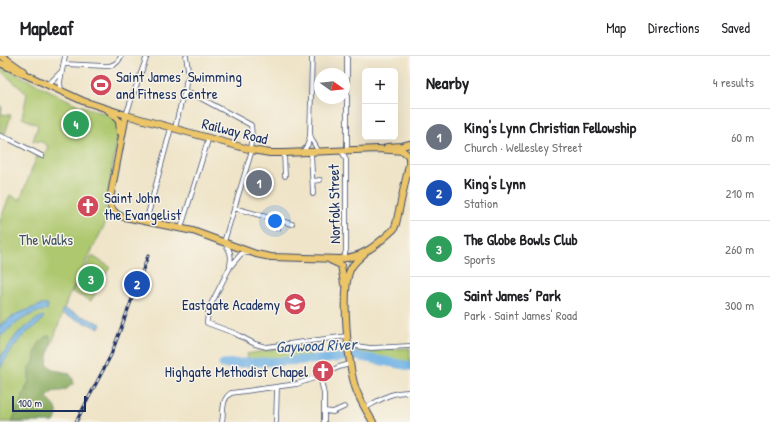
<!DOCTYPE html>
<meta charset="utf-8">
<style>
:root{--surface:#fff;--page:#f6f6f6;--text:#202124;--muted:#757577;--line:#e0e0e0;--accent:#b45309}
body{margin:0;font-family:"Patrick Hand",sans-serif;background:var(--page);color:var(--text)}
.controls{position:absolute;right:12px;top:12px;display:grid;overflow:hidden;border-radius:6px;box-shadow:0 4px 16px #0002}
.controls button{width:36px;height:36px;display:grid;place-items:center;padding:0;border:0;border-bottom:1px solid var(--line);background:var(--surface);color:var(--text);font:20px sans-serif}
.compass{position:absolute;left:314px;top:12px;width:36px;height:36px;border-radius:50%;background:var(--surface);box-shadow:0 4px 16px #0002;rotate:104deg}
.scale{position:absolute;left:12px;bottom:10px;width:74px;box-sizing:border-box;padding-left:4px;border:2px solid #1b2f5e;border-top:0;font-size:11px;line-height:14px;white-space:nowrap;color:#1b2f5e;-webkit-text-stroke:3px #f7f3e8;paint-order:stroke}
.you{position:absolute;left:275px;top:165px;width:14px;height:14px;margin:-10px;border:3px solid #fff;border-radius:50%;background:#1a73e8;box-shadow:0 0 0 6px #1a73e833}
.badge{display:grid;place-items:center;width:26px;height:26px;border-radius:50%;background:var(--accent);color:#fff;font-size:13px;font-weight:700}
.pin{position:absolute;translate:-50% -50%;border:2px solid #fff;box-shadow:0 1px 4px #0006}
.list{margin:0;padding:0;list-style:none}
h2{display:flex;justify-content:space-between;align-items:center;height:52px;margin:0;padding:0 16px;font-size:17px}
h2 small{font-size:13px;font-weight:400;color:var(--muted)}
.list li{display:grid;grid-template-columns:26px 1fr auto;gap:12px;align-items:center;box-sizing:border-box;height:56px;padding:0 16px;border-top:1px solid var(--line)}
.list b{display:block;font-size:15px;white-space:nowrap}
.list p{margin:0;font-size:13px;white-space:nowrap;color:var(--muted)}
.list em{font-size:13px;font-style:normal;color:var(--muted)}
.map{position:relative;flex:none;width:410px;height:366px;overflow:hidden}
header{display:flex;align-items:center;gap:24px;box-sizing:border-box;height:56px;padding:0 20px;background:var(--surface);border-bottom:1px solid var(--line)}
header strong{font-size:19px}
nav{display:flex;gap:22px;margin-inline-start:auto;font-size:14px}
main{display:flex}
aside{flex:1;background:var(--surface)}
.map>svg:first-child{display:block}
.green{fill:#adc86e;stroke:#647c66}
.forest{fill:#8aac61;stroke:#526e60}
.water{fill:#71b2e5;stroke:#4670a2}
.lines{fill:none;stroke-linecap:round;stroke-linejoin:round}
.river{stroke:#71b2e5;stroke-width:9}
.street-casing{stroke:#3b4a6e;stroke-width:5.5}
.primary-casing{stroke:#3b4a6e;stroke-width:8}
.street{stroke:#fff;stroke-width:4}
.primary{stroke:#ecc569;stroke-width:6}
.rail-casing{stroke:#1b2f5e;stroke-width:3}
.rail{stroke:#f7f3e8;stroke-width:1.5;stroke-dasharray:4.5;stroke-linecap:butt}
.labels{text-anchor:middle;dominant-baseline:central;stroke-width:3;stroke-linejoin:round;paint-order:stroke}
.poi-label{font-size:15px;fill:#1b2f5e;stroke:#f7f3e8;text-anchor:start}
.street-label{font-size:15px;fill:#1b2f5e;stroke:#f7f3e8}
.park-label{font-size:15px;fill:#405562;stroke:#f7f3e8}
.water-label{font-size:16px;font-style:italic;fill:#355686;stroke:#f7f3e8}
</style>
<header>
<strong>Mapleaf</strong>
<nav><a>Map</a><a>Directions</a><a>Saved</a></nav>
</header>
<main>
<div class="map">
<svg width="410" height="366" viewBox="0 0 410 366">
<rect width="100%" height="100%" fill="#f7f3e8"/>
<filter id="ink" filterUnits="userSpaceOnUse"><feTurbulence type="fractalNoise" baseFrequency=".025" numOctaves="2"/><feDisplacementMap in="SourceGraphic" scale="8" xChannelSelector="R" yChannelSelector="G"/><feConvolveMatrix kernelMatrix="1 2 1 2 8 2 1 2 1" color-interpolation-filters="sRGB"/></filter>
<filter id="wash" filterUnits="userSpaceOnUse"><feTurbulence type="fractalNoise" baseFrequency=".012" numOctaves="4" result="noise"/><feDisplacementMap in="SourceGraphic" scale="16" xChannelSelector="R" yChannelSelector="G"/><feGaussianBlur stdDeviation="0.9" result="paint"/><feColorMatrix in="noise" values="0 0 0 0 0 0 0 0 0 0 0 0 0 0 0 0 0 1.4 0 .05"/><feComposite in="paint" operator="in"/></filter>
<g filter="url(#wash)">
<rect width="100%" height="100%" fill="#efe4c8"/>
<path class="green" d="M1 10 78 49 113 60 118 67 119 72 106 151 110 158 68 242 24 366H0V164L10 139 20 144 37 100 43 102 48 90 42 86 33 85 38 69 22 62 27 38 1 15Z
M0 50 2 51 1 58 11 59 5 78 0 77Z
M92 200 110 211 91 245 72 236Z
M310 287 311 307H273L249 308 247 298Z
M355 292 376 294 410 292V307L356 298Z"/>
<path class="forest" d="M47 280H50C52 289 48 298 47 308L54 314 69 317 73 323V328C71 329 67 333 65 334 56 337 53 332 47 342 55 350 61 354 54 366H12L29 325V311L34 307C35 296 37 286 47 280Z"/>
<path class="water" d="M41 249H48L47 254C29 256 13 269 0 281V269L17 258Z
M64 253 101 268 99 272 62 258V254Z
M44 260C40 270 31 272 24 279 14 289 7 301 0 313V302L18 277 40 261Z"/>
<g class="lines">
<path class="river" d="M223 308 326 303 356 300 410 310"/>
</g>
</g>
<g filter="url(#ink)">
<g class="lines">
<g class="street-casing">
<path id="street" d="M312 0 310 78 312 84 319 96
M64 8 105 10
M103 10C112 11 118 8 121 0
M45 28 51 26 61 16
M61 35 60 26 65 0
M185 36 191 37 251 69 252 79 250 94
M126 59 147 0
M175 72 181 47 185 36 186 26 189 20 186 0
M0 80 11 84 42 100
M347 94V0
M341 95 344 99 346 104V194L344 202
M303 96 308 88 310 79
M311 96 313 138
M284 97 285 120
M313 125 320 124
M234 152 292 168
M146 166 171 72
M181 172 209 81
M278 173 280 165
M248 197 244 196 241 198 230 211 208 254 207 267 234 277 255 288 266 291 347 280
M230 209C232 199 230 194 224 186L252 94
M348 289 371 292 410 290
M320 320 324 338V366
M365 352C380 344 392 335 410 336
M324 355 333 356 344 351
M222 366C224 356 221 343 231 337L297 328 320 320 339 311 350 308
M276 366 277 331"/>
</g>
<g class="primary-casing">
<path id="primary" d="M2 0 23 15
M0 7 83 45 126 59 252 94 270 97H284L378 93 403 95 409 100V105
M108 54 119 65 120 76
M126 59 110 143C110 152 113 156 120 160L193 175 256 198 271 201 340 203C366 200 376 189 394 173L396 168 410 104
M387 91 402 90 410 88
M364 198C359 203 353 207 350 214 341 235 348 304 354 327 357 340 366 354 373 366
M330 204 341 209 344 228"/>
</g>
<use href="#street" class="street"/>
<use href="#primary" class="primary"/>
<g class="rail-casing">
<path id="rail" d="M76 366 111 299 148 200"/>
</g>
<use href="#rail" class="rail"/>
</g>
</g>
<defs>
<g id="stadium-disc" transform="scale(1.15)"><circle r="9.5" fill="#d1495b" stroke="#f7f3e8"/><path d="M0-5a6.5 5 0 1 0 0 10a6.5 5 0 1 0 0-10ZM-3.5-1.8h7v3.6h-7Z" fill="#fff"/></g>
<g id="church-disc" transform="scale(1.15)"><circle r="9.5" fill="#d1495b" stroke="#f7f3e8"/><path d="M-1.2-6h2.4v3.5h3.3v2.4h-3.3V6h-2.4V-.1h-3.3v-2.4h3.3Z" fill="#fff"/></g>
<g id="school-disc" transform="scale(1.15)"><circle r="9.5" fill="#d1495b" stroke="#f7f3e8"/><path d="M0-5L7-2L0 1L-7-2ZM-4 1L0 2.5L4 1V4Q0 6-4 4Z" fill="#fff"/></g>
</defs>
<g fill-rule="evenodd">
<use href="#stadium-disc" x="101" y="29"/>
<use href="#church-disc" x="88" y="150"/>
<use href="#school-disc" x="295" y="248"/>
<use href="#church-disc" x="323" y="315"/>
</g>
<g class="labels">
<g class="poi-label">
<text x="116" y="20">Saint James’ Swimming<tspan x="116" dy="17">and Fitness Centre</tspan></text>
<text x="104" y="141">Saint John<tspan x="104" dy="17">the Evangelist</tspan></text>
<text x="280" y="248" text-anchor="end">Eastgate Academy</text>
<text x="308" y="315" text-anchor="end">Highgate Methodist Chapel</text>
</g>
<g class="street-label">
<text transform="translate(235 75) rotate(14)">Railway Road</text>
<text transform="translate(334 148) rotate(-91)">Norfolk Street</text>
</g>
<g class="park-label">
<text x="46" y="183">The Walks</text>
</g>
<g class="water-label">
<text transform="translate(316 289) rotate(-2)">Gaywood River</text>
</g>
</g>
</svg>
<div class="controls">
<button>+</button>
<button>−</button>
</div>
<svg class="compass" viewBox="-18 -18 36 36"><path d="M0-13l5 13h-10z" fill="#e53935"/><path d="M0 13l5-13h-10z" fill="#757577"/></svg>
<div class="scale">100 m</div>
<div class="you"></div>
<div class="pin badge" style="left:259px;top:127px;background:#6b7280">1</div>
<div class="pin badge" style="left:137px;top:228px;background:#1a4fb4">2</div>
<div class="pin badge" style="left:91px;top:223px;background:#2e9e5b">3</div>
<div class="pin badge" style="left:76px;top:68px;background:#2e9e5b">4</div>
</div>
<aside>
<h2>Nearby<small>4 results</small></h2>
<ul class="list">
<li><span class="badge" style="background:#6b7280">1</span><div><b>King's Lynn Christian Fellowship</b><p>Church · Wellesley Street</p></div><em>60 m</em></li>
<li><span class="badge" style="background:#1a4fb4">2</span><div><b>King's Lynn</b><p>Station</p></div><em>210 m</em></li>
<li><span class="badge" style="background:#2e9e5b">3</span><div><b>The Globe Bowls Club</b><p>Sports</p></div><em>260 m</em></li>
<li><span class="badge" style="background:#2e9e5b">4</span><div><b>Saint James’ Park</b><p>Park · Saint James' Road</p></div><em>300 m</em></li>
</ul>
</aside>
</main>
